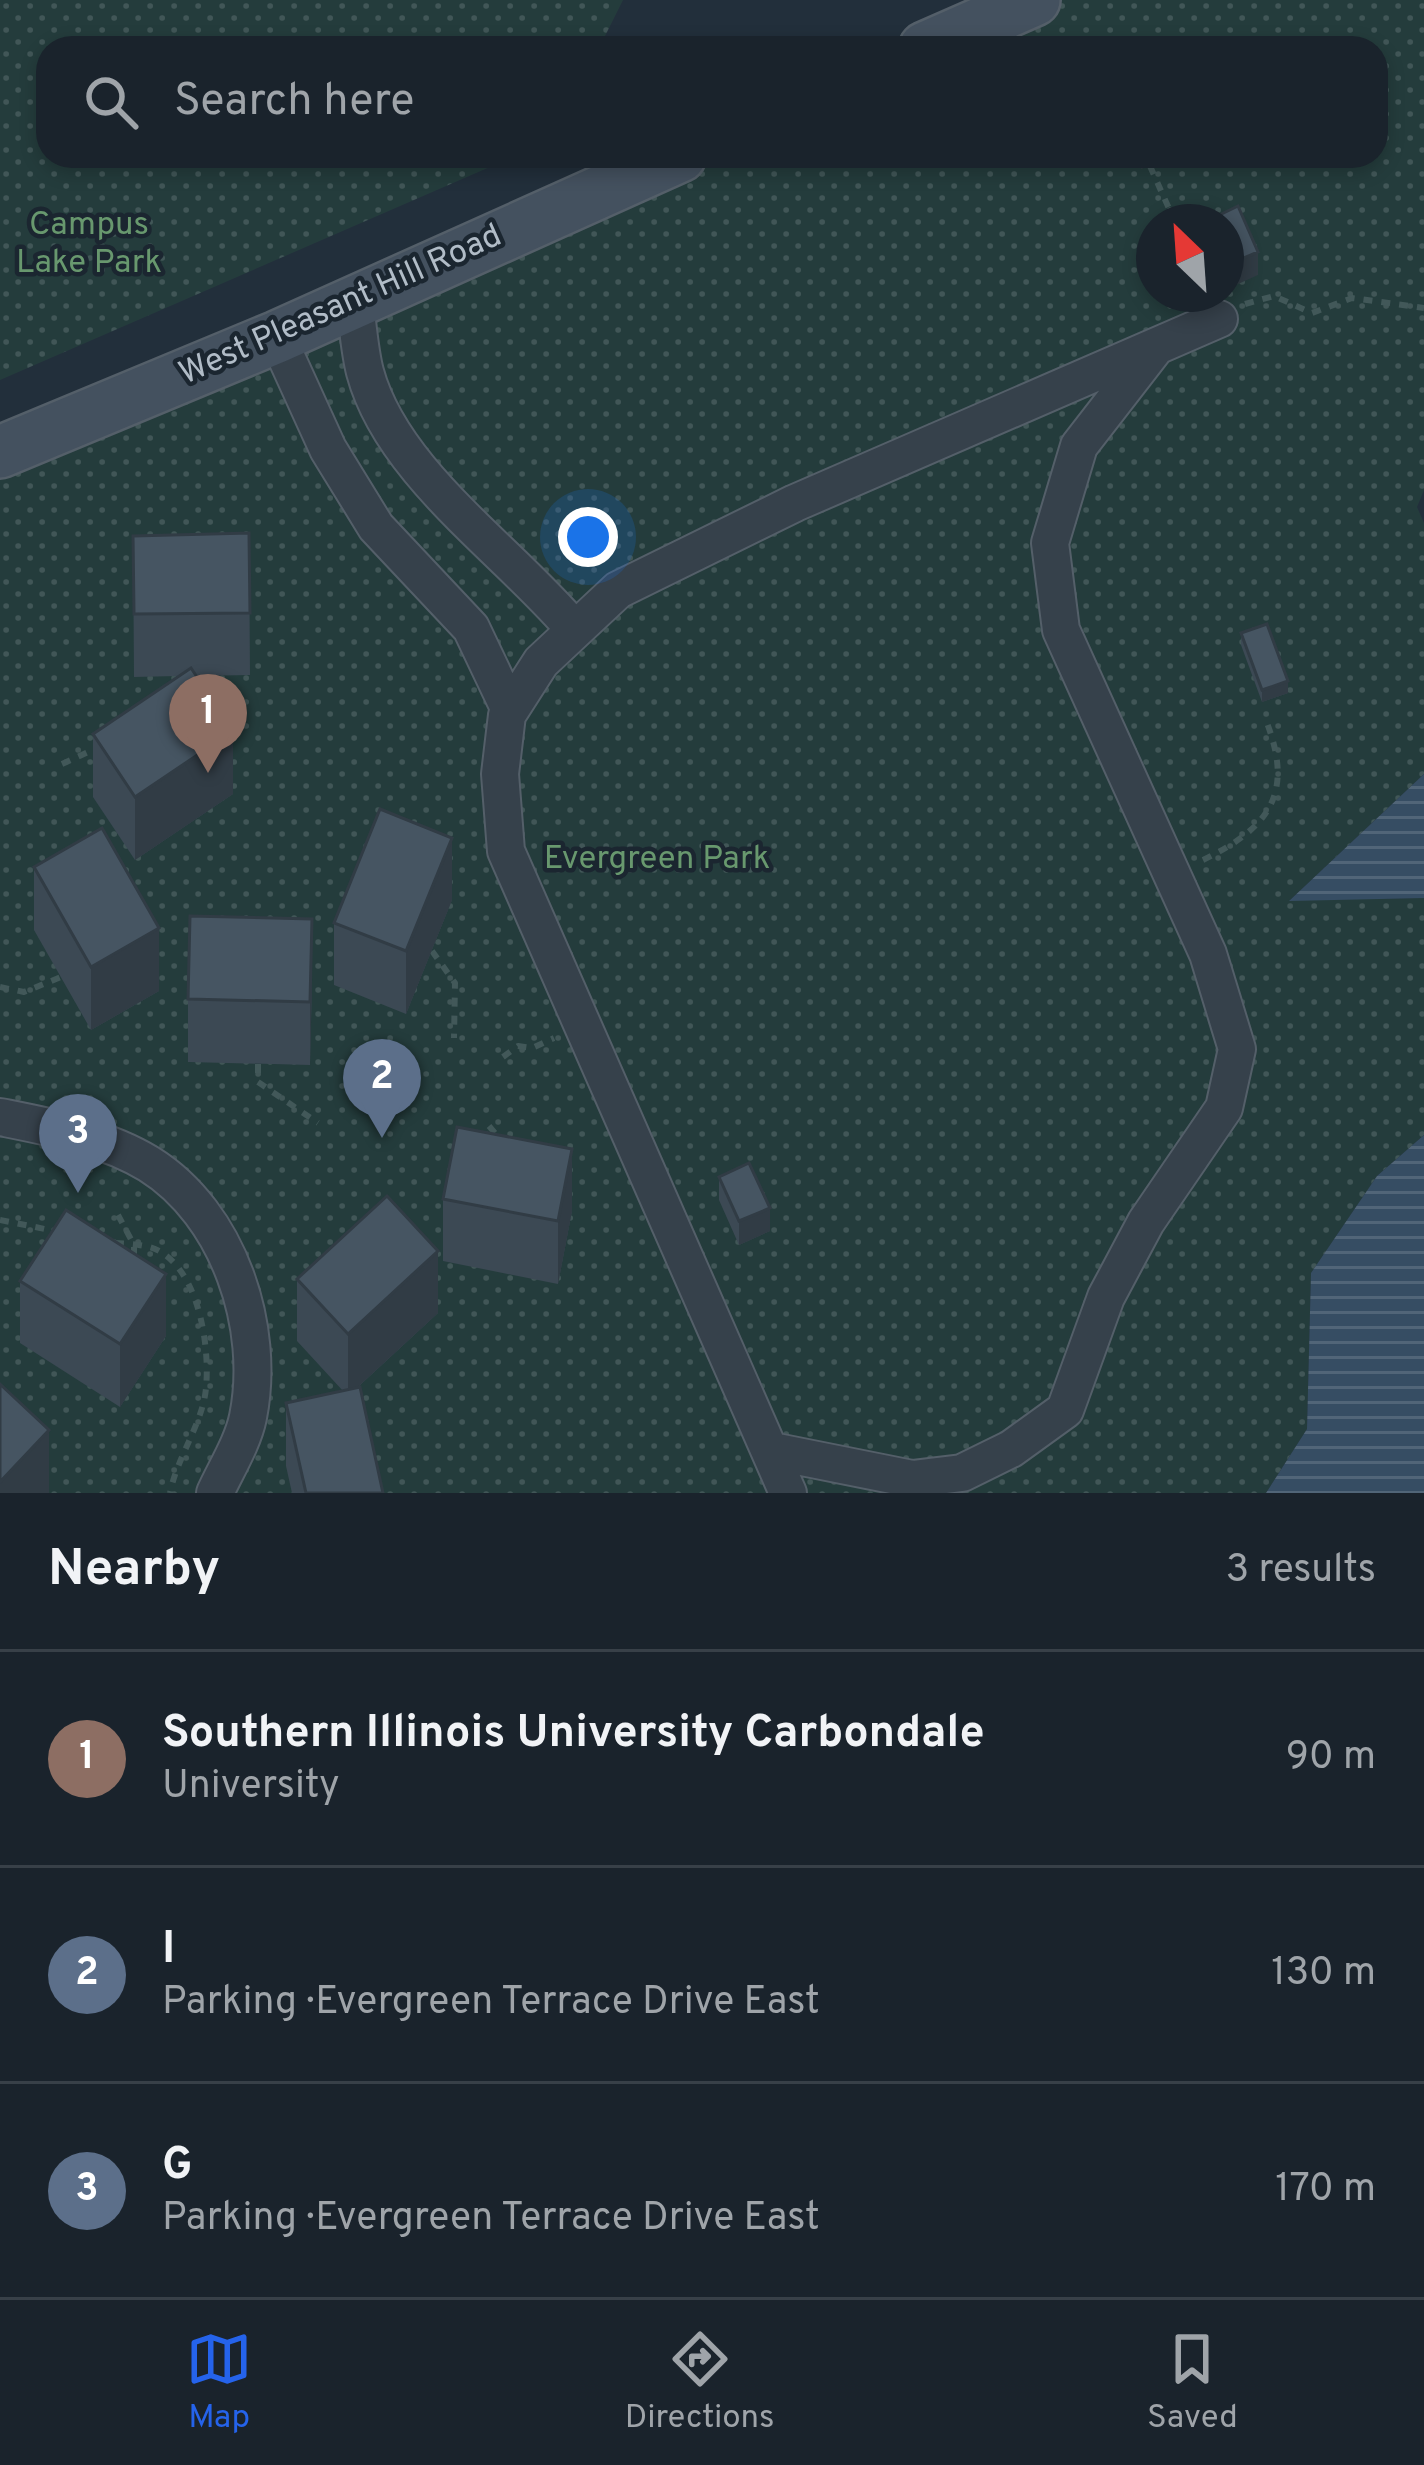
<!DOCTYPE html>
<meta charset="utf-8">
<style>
:root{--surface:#1a232c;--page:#232b34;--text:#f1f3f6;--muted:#9fa4a9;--line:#384048;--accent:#2563eb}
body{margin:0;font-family:Overpass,sans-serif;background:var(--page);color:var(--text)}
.compass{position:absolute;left:1136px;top:204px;width:108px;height:108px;border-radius:50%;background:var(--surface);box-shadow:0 6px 18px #0003;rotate:335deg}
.you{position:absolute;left:588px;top:537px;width:42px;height:42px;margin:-30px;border:9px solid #fff;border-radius:50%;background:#1a73e8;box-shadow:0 0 0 18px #1a73e833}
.badge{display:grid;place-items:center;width:78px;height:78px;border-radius:50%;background:var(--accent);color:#fff;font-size:39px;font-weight:700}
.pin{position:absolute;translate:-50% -99px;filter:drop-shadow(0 3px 6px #0008)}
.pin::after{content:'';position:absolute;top:63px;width:42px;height:36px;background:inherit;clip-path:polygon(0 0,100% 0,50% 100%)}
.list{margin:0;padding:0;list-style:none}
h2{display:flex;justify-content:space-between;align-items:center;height:156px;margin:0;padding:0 48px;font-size:51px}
h2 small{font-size:39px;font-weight:400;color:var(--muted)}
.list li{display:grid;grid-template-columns:78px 1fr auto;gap:36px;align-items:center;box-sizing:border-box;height:216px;padding:0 48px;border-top:3px solid var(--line)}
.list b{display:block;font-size:45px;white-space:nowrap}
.list p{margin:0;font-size:39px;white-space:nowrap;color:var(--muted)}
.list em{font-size:39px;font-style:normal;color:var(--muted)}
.icon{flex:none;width:66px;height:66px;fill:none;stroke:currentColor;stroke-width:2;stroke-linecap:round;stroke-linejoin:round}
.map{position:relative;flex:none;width:1424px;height:1493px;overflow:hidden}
.search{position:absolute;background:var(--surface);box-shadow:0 6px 18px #0003;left:36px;right:36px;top:36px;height:132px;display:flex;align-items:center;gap:30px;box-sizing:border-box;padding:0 42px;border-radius:36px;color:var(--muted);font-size:45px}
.sheet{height:804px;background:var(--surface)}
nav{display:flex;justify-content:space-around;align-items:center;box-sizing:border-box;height:168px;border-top:3px solid var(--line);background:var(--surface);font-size:33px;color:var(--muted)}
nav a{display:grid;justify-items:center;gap:6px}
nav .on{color:var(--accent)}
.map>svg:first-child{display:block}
.park{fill:url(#park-dots);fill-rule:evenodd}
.water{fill:url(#water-rules)}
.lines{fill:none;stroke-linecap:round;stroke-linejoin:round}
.street-casing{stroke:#545f69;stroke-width:40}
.secondary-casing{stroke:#545f69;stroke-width:56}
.path{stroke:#425859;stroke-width:6;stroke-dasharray:9 9;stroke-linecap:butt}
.street{stroke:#36414b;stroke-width:36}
.secondary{stroke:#44515f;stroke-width:51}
.wall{fill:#3c4954}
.shaded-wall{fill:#313c45}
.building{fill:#465562;stroke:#313c45;stroke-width:3}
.labels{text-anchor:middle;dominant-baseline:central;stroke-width:9;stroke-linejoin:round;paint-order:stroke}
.park-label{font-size:33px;fill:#68986e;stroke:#1b2630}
.street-label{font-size:33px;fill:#b1bcc7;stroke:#1b2630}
</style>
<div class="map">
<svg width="1424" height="1493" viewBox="0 0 1424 1493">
<defs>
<pattern id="park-dots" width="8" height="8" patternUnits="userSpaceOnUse" patternTransform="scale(3)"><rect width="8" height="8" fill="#243c3c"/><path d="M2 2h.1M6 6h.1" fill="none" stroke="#415657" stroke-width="1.8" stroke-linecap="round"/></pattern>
<pattern id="water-rules" width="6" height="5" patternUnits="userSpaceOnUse" patternTransform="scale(3)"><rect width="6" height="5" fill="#364d63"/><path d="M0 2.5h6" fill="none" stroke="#516578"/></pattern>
</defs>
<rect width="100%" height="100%" fill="#222f3b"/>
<path class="park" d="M0 0H623L599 48H48V156H515L0 380Z
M1035 0H1424V490L1417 507 1424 523V774L1290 900 1424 898V1135L1377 1176 1311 1273 1307 1429 1266 1493H0V462L680 156H1376V48H926ZM1154 222H1226V294H1154Z"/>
<path class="water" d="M1424 774V898L1289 901Z
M1424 1135V1493H1266L1307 1429 1311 1273 1377 1176Z"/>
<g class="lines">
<g class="street-casing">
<path id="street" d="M354 299C358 323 359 349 365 372 392 473 510 552 575 630
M277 337 328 449 376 527 471 628 510 710
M0 1117C50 1127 105 1137 149 1164 229 1214 266 1327 248 1417 243 1442 226 1469 215 1493
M772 1451 912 1479 962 1473 1011 1449 1065 1410 1106 1297 1146 1222 1224 1108 1237 1049 1208 954 1061 630 1050 543 1079 446 1155 348
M788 1493 506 851 500 774 507 715 541 662 618 590 795 503 1219 319"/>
</g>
<g class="secondary-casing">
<path id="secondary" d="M925 48 1034 0
M0 452 277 337 680 156"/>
</g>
<path class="path" d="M1150 166 1175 222
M1245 304 1274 296 1312 313 1352 298 1424 308
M62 764 97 748
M1203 860C1271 827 1295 792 1265 718
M432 951 455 983 454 1038
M0 987 24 992 61 977
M503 1057 518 1046 532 1048 554 1038
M258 1064V1082L318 1123
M489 1126 500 1139
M118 1215 134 1245V1258
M0 1220 55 1231
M115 1243C129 1244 148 1244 161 1252 199 1275 210 1346 206 1388 203 1423 177 1457 170 1493"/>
<use href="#street" class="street"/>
<use href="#secondary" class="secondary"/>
</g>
<path class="wall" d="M249 533 250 675 196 676 233 794 135 860 93 797V734L178 676 134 677 133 536Z
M1241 633 1288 693 1262 702 1241 645Z
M34 867 159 991 91 1030 34 930Z
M452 900 406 1014 334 985V923Z
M312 982 310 1065 188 1062V999Z
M719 1177 770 1231 739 1245 719 1200Z
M443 1199 572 1211 558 1284 443 1261Z
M297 1279 438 1313 358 1387 383 1493H292L286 1466V1403L343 1391 297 1341Z
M20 1281 166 1336 120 1407 20 1343Z"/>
<path class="shaded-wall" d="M1145 156H1174L1141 169V157Z
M1258 252V275L1227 289V265Z
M1288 681V693L1262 702V690Z
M233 731V794L135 860V797Z
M452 838V900L406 1014V951Z
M312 919V982L310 1065V1002Z
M159 928V991L91 1030V967Z
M572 1149V1211L558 1284V1221Z
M770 1208V1231L739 1245V1221Z
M438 1251V1313L348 1396V1334Z
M166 1274V1336L120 1407V1344Z
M49 1430V1493H0V1482Z"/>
<path class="building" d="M1238 206 1258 252 1227 265 1226 222 1207 221Z
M249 533 250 613 134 614 133 536Z
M1267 624 1288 681 1262 690 1241 633Z
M191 668 233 731 135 797 93 734Z
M380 809 452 838 406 951 334 923Z
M102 828 159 928 91 967 34 867Z
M190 916 312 919 310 1002 188 999Z
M457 1127 572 1149 558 1221 443 1199Z
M749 1163 770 1208 739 1221 719 1177Z
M387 1196 438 1251 348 1334 297 1279Z
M66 1210 166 1274 120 1344 20 1281Z
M0 1384 49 1430 0 1482Z
M360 1387 383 1493H306L286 1403Z"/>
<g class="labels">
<g class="park-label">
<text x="89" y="226">Campus<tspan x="89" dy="38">Lake Park</tspan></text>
<text x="657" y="860">Evergreen Park</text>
</g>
<g class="street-label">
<text transform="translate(341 306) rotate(-24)">West Pleasant Hill Road</text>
</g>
</g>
</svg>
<svg class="compass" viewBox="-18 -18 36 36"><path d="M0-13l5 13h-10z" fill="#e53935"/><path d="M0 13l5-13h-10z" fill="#9fa4a9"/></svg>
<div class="you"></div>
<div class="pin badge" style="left:208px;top:773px;background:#8d6e63">1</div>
<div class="pin badge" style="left:382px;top:1138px;background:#5c6f8a">2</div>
<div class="pin badge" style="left:78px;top:1193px;background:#5c6f8a">3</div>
<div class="search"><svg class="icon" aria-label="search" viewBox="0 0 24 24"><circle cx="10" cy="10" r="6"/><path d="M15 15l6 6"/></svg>Search here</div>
</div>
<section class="sheet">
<h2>Nearby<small>3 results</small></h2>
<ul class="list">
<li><span class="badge" style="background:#8d6e63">1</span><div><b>Southern Illinois University Carbondale</b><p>University</p></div><em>90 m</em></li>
<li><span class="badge" style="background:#5c6f8a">2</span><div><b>I</b><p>Parking · Evergreen Terrace Drive East</p></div><em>130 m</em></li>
<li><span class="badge" style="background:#5c6f8a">3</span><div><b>G</b><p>Parking · Evergreen Terrace Drive East</p></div><em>170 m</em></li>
</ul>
</section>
<nav>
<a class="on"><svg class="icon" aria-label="map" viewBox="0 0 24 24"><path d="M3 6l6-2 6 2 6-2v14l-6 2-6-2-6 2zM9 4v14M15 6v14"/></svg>Map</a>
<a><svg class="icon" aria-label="directions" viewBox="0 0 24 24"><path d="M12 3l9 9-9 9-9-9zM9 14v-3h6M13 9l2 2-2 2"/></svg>Directions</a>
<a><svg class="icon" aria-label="saved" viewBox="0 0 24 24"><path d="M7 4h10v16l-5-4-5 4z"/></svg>Saved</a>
</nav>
